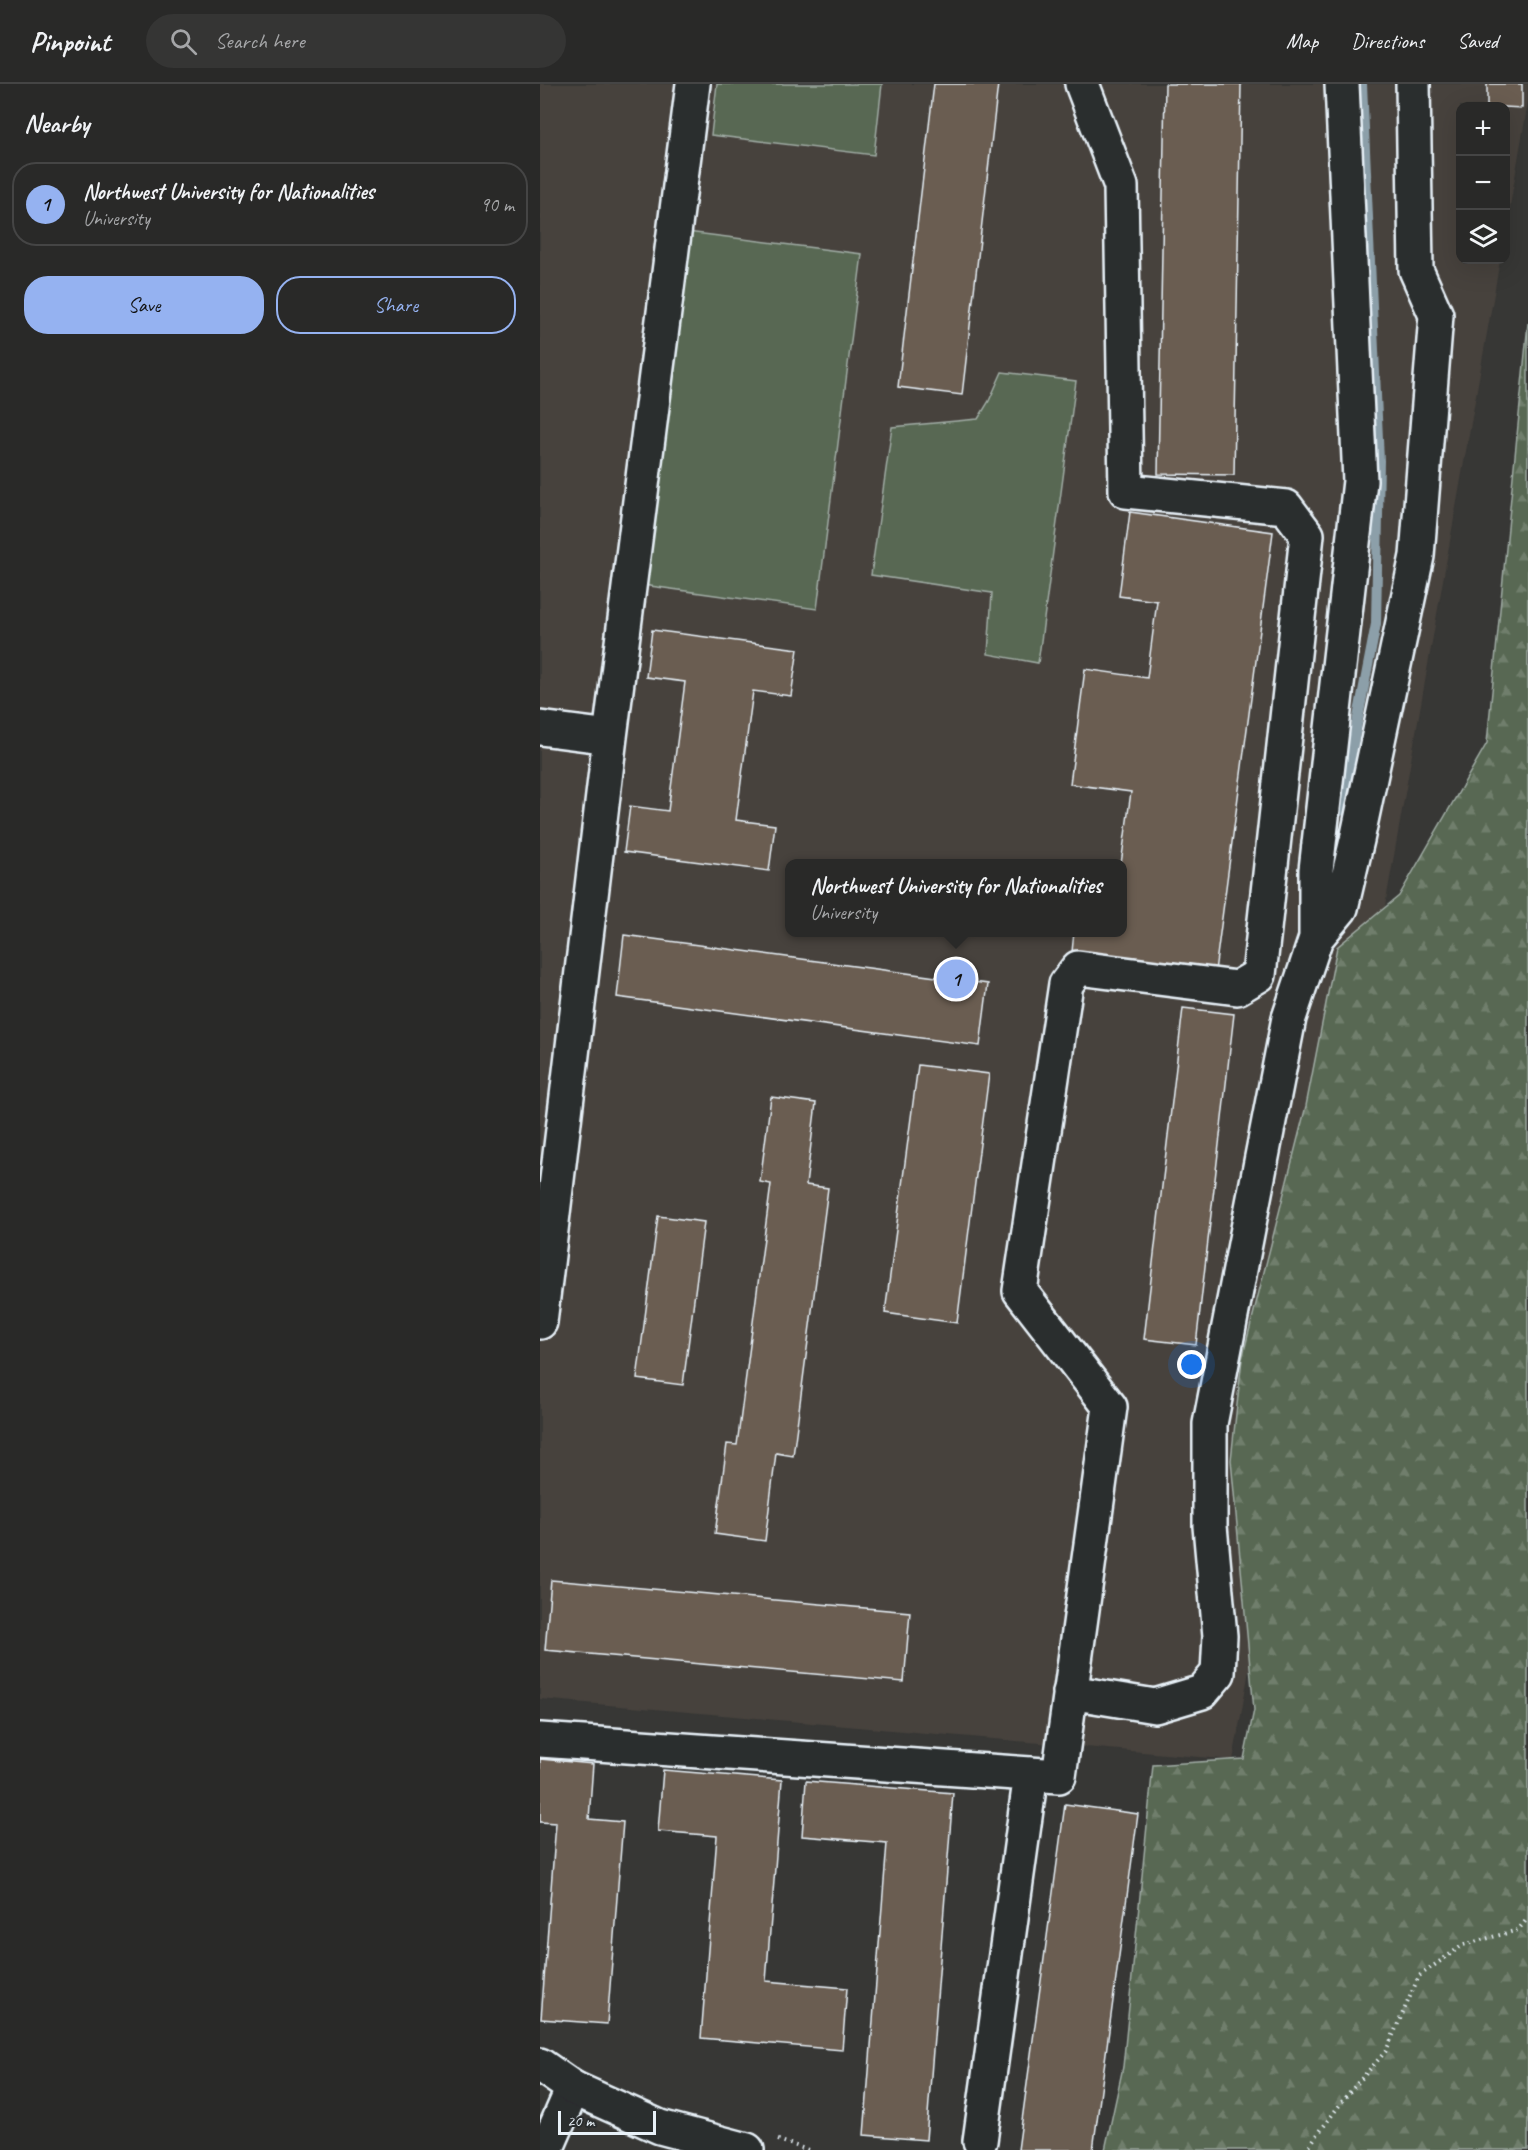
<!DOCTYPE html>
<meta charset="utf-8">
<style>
:root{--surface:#292928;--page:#353534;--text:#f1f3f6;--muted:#a5a6a8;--line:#454545;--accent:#95b2f1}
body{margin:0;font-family:Caveat,sans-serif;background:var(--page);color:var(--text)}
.controls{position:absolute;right:18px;top:18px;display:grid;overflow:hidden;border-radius:12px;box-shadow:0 6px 24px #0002}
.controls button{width:54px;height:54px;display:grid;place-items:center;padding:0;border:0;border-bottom:2px solid var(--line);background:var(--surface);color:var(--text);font:30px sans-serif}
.scale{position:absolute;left:18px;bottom:15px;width:98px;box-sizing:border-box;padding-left:6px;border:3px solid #e8f1f8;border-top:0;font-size:16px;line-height:21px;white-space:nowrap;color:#e8f1f8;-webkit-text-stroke:4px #2a2d2e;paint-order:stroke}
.you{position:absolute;left:652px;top:1281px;width:21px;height:21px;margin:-15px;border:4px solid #fff;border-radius:50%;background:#1a73e8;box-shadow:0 0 0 9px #1a73e833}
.badge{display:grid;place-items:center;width:39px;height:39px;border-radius:50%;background:var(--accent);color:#111;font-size:20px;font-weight:700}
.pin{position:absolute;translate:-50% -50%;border:3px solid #fff;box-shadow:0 2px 6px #0006}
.popup{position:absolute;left:245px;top:775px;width:342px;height:78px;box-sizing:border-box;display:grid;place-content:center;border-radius:12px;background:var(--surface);filter:drop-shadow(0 2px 4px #0005);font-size:20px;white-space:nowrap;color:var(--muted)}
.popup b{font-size:22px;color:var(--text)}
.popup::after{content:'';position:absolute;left:50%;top:100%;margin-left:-12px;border:12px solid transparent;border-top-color:var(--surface)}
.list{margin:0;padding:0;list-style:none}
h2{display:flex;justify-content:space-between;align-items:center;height:78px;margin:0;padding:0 24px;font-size:26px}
h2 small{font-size:20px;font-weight:400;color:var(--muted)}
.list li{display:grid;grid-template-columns:39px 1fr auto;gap:18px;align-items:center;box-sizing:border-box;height:84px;margin:0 12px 12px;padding:0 12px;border:2px solid var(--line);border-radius:24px}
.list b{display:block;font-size:22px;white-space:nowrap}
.list p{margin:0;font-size:20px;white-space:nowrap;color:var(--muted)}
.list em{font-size:20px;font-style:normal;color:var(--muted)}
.actions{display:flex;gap:12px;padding:18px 24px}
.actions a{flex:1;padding:14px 0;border:2px solid var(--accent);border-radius:24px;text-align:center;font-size:21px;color:var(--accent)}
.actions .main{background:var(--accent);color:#111}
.icon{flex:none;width:33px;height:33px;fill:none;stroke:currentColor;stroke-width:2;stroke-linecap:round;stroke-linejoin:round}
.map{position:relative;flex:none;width:988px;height:2066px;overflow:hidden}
header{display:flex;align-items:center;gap:36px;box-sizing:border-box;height:84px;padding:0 30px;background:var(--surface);border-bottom:2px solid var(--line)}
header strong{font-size:28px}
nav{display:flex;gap:33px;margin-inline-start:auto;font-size:21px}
.search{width:420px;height:54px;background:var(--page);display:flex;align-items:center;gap:15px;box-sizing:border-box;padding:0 21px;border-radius:33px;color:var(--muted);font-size:22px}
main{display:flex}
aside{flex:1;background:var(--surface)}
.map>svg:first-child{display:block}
.built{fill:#47423d;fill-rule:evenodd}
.green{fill:#586852;stroke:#a0aca5;stroke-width:1.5}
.forest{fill:url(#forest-firs);stroke:#a0aca5;stroke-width:1.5}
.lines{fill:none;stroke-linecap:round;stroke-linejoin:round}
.stream{stroke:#8c9fa9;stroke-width:10}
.building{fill:#6b5d51;stroke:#e8f1f8;stroke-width:1.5}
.minor-casing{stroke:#e8f1f8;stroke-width:38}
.major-casing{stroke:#e8f1f8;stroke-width:38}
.path{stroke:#e8f1f8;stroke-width:4;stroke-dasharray:1.5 4.5;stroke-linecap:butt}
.minor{stroke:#2a2d2e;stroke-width:33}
.major{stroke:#2a2d2e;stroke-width:33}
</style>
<header>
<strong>Pinpoint</strong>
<div class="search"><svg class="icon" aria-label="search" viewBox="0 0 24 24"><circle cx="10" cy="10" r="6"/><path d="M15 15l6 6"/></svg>Search here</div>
<nav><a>Map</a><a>Directions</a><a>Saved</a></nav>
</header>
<main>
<aside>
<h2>Nearby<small></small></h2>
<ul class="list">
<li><span class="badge">1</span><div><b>Northwest University for Nationalities</b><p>University</p></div><em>90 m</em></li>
</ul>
<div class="actions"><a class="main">Save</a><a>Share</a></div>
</aside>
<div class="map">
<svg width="988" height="2066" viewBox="0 0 988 2066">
<defs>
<pattern id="forest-firs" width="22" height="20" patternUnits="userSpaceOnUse" patternTransform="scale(1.5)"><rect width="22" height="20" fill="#586852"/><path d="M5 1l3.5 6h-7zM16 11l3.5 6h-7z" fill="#707e6c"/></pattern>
</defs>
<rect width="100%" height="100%" fill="#373735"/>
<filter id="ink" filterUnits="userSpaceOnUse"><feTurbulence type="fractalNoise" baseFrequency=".0167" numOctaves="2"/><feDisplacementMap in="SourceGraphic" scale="12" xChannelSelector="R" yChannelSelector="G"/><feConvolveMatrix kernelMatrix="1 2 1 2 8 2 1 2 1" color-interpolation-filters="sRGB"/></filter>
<g filter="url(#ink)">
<path class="built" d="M0 0H988V18L966 145V22H920V176H960L693 1676 0 1615ZM249 780H582V848H249Z"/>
<path class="green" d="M177 0H342L334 71 171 51Z
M147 148 322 170 277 525 103 501Z
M462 288 536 297 498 579 448 570 452 509 331 491 352 343 438 335 449 317Z"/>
<path class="forest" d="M988 239V2066H565L583 1983 613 1681 704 1675 714 1626 691 1376 702 1275 766 1022 797 863 859 812 947 659Z"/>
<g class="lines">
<path class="stream" d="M800 727 836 540 839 377 822 0"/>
</g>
<path class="building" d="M394 0H458L422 311 358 303Z
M625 0H701L694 391 618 390Z
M947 0H982V24L947 22Z
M590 428 733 448 675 887 532 868 534 848H582L581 780 591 708 530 700 545 585 607 594 617 517 579 512Z
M112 546 258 565 251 612 213 607 196 736 235 741 229 787 84 768 90 722 128 727 145 598 106 593Z
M84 851 448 900 440 962 77 913Z
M643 924 694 930 656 1261 604 1255Z
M378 981 449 990 417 1239 345 1229Z
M231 1013 276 1019 266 1101 288 1104 253 1372 236 1369 225 1457 175 1450 187 1360 197 1361 231 1100 220 1098Z
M118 1132 164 1138 143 1301 97 1295Z
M11 1496 370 1528 364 1598 5 1566Z
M0 1675 53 1680 49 1735 83 1738 67 1940 1 1935 16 1739 0 1738Z
M123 1686 242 1696 226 1897 307 1904 302 1966 161 1954 177 1752 118 1747Z
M266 1697 413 1709 386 2056 324 2051 347 1759 262 1752Z
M525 1720 598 1730 553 2066H478Z"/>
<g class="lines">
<g class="minor-casing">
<path id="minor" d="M0 644 70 653 153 0
M776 854 801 824 817 756 877 472 896 231 876 186 873 0
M0 1238 70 653
M530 1608 615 1622 662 1608 678 1589 680 1552 670 1442V1340L749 934 776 854V786L820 397 802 0
M0 1656 519 1692 570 1323 480 1207 526 900 538 884 697 904 719 891 767 451 746 423 586 407 581 102 542 0
M440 2057 491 1690
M6 2066 33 2004"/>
</g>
<g class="major-casing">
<path id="major" d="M0 1981 33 2004 120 2043 207 2066"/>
</g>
<path class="path" d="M238 2056 268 2066
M766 2066 807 2011 846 1967 879 1892 923 1861 978 1846 988 1834"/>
<use href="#minor" class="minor"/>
<use href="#major" class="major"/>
</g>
</g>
</svg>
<div class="controls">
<button>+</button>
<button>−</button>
<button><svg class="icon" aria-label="layers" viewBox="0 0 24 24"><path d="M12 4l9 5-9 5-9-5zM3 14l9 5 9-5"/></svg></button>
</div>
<div class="scale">20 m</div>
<div class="you"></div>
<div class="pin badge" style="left:416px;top:895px">1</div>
<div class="popup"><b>Northwest University for Nationalities</b>University</div>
</div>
</main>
